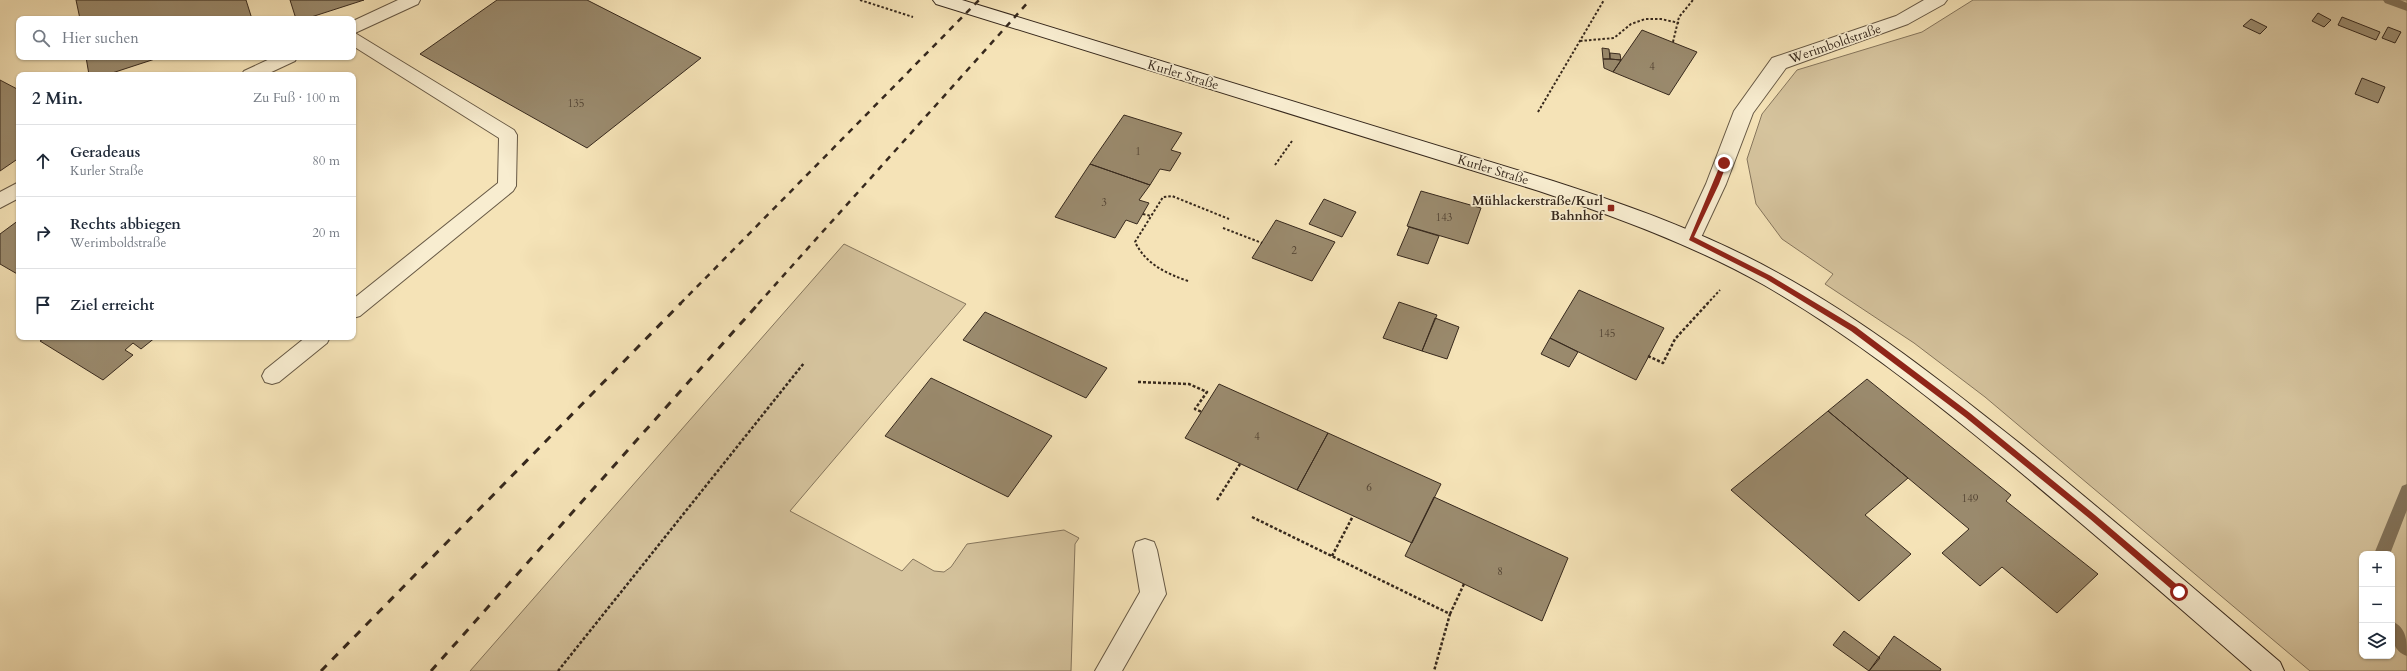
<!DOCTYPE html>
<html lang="de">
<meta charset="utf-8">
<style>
:root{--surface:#fff;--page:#f6f6f7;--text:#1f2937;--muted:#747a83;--line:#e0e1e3}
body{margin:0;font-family:Cardo,serif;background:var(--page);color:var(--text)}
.controls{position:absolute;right:12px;bottom:12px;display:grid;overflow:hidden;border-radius:8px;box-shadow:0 1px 3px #0004}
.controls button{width:36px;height:36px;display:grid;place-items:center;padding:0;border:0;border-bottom:1px solid var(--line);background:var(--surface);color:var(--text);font:20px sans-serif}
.stop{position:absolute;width:12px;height:12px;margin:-9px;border:3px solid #8f2418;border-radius:50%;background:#fff}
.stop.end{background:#8f2418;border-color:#fff;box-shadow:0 1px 4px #0008}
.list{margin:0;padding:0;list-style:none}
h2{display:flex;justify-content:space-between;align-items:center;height:52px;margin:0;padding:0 16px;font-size:17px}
h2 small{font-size:13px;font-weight:400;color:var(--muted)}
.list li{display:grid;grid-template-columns:26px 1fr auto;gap:12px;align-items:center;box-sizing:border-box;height:72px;padding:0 16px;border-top:1px solid var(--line)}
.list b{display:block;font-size:15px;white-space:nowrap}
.list p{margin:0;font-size:13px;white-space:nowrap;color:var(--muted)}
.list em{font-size:13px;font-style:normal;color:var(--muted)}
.icon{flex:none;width:22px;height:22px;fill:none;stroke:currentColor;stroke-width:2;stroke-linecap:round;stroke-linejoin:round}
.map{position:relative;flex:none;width:2407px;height:671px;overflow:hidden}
.search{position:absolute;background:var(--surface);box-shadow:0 1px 3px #0004;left:16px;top:16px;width:340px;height:44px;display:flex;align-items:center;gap:10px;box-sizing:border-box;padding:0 14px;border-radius:8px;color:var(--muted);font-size:15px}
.panel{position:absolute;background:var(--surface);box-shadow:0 1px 3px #0004;left:16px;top:72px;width:340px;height:268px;border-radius:8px}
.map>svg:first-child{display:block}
.green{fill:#d5c39d;stroke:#86765d;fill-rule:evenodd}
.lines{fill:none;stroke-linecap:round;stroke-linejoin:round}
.stream{fill:#82735a;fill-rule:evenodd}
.building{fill:#9a8a6d;stroke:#37291d}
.lane-casing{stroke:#665844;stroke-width:2}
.street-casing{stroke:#665844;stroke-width:2}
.secondary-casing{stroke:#37291d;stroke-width:2}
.path-far1{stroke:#37291d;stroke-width:2;stroke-dasharray:2.5 2;stroke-linecap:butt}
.path{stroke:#37291d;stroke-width:2.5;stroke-dasharray:3 2;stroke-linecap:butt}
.lane{fill:#f8edd0;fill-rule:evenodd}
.street{fill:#f8edd0;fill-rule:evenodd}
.secondary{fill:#f8edd0;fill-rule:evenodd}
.rail-far1{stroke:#37291d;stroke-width:2.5;stroke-dasharray:6 6;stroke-linecap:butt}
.rail{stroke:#37291d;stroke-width:3;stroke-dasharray:8 8;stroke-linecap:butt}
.route{fill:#8f2418}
.poi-dot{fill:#8f2418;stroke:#f8edd0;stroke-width:1.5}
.labels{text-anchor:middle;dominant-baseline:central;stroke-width:3.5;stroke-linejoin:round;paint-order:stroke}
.number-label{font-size:11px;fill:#504131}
.street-label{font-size:13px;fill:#37291d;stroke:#f8edd0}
.poi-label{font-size:13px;font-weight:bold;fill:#37291d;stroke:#f8edd0;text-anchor:end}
</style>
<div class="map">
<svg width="2407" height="671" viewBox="0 0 2407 671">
<rect width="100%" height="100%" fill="#f5e3b7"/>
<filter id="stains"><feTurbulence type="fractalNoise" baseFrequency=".005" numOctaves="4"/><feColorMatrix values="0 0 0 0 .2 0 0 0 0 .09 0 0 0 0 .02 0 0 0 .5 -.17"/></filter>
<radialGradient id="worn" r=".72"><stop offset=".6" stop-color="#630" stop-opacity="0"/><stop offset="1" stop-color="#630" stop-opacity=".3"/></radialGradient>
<path class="green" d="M1973 0H2407V671H2310L1985 397 1914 343 1825 284 1833 274 1782 239 1756 204 1747 159 1762 114 1797 70 1922 32ZM2362 554H2392V656H2362Z
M844 244 966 304 790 511 902 571 913 559 934 571 944 572 951 567 967 544 1064 530 1079 538 1075 544 1071 671H470Z"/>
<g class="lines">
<path class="stream" d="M2383 0H2400L2407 3V11L2385 3Z
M2407 484V510L2390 554H2374L2402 486Z
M2392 621C2407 628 2407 641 2407 656 2391 650 2392 636 2392 621Z"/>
</g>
<path class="building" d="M76 0H246L252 19H80Z
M290 0H364L305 19H296Z
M497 0H587L701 58 587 148 420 54Z
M2318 13 2331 20 2324 27 2312 21Z
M2342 17 2380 32 2376 40 2338 25Z
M2251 19 2267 27 2260 34 2243 26Z
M2388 27 2401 32 2395 43 2382 38Z
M1642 30 1697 52 1669 95 1613 72Z
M1602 48 1609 49 1610 59H1603Z
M1610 53 1620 54 1621 60 1610 59Z
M86 57H161L106 75H89Z
M1603 59H1610L1621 60 1613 72 1604 68Z
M2362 78 2385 87 2378 103 2355 94Z
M0 80 19 90V158L0 171Z
M1124 115 1182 133 1171 150 1181 153 1170 171 1160 169 1150 185 1090 164Z
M1090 164 1150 185 1139 200 1149 203 1137 224 1126 220 1115 238 1055 217Z
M1421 191 1481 208 1468 244 1407 226Z
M1324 199 1356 212 1342 237 1309 224Z
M19 220V275L0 264V234Z
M1276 220 1335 242 1312 281 1252 258Z
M1409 227 1439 236 1428 264 1397 255Z
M1579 290 1664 328 1636 380 1550 338Z
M1399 302 1437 315 1422 351 1383 338Z
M985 312 1107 368 1086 398 963 340Z
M1435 318 1459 327 1447 359 1422 351Z
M46 337H156L141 349 133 343 125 350 133 355 103 380 40 341Z
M1550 338 1578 352 1569 367 1541 354Z
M931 378 1052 436 1008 497 885 436Z
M1867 379 2011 495 2006 501 2098 574 2057 613 2002 567 1980 586 1942 553 1969 529 1828 411Z
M1219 384 1328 433 1297 490 1185 438Z
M1828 411 1908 478 1865 515 1911 554 1859 601 1731 490Z
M1328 433 1441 484 1412 543 1297 490Z
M1434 497 1568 558 1542 621 1405 556Z
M1844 631 1880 658 1869 671 1833 645Z
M1894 636 1941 669 1940 671H1869Z"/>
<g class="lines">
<g class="lane-casing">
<path id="lane" d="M398 0H420L418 4 355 33 514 130 517 135 516 186 513 191 360 316 353 318V299L498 183 499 138 353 46V21Z
M274 57H297L295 61 265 75H241L244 71Z
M19 182V198L0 208V192Z
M306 337H330L327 343 279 382 272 384 265 382 262 376 265 370Z"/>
</g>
<g class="street-casing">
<path id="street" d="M1924 0H1947L1944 4 1908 24 1786 68 1753 113 1726 184 1698 244 1691 246 1684 244 1681 238 1706 184 1734 111 1772 58 1896 16Z
M1145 539 1154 542 1157 550 1166 594 1122 671H1095L1140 592 1133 550 1136 542Z"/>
</g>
<g class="secondary-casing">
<path id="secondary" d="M933 0H962L1553 181C1630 206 1706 233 1778 273 1866 321 1945 384 2023 446 2110 517 2195 589 2280 662L2284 671H2252C2171 600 2090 530 2007 461 1929 397 1851 335 1764 285 1693 245 1616 217 1539 191L936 4Z"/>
</g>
<path class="path-far1" d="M860 0 913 17
M1580 41 1614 38 1631 24 1645 19H1661L1679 23
M1673 42 1679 17 1693 0
M1538 112 1604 0
M1275 165 1292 141
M1143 214 1151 216
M1223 228 1262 243
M1188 281C1165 273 1146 264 1135 242L1163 197 1172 196 1229 219
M1707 304 1720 290"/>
<path class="path" d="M1648 356 1663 363 1675 339 1708 303
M1138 382 1189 384 1207 392 1195 409 1202 412
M1217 500 1240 464
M1252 517 1450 614 1434 671
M1332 556 1353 516
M1450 614 1464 584
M558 671 804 363"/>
<use href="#lane" class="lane"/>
<use href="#street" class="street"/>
<use href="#secondary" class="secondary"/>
<path class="rail-far1" d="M680 304 979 0
M758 304 1030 0"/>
<path class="rail" d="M321 671 681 303
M431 671 759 303"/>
</g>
<path class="route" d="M1724 161 1727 163 1719 184 1694 237 1771 276 1856 327 1970 413 2095 515 2182 589V594H2177L2090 519 1965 417 1851 331 1766 279 1689 240 1721 163Z"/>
<rect class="poi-dot" x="1607" y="204" width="8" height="8" rx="2"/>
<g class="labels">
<g class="number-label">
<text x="1652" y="66">4</text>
<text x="576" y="103">135</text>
<text x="1138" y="151">1</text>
<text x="1104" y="202">3</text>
<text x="1444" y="217">143</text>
<text x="1294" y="250">2</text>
<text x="1607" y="333">145</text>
<text x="1257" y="436">4</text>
<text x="1369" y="487">6</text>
<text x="1970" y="498">149</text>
<text x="1500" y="571">8</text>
</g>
<g class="street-label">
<text transform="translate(1835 44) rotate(-19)">Werimboldstraße</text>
<text transform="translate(1183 75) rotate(17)">Kurler Straße</text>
<text transform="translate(1493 170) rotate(17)">Kurler Straße</text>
</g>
<g class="poi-label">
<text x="1603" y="201">Mühlackerstraße/Kurl<tspan x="1603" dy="15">Bahnhof</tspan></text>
</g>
</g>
<rect width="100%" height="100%" filter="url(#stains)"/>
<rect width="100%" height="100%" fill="url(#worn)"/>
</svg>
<div class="controls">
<button>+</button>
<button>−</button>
<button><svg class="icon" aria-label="layers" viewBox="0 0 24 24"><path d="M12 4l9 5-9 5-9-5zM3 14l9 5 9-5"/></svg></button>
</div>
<div class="stop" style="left:2179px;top:592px"></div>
<div class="stop end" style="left:1724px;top:163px"></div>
<div class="search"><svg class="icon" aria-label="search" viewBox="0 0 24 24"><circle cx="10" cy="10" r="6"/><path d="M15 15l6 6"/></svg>Hier suchen</div>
<section class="panel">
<h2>2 Min.<small>Zu Fuß · 100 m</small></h2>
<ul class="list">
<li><svg class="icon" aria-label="ahead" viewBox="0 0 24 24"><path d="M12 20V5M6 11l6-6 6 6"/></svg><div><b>Geradeaus</b><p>Kurler Straße</p></div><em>80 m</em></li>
<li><svg class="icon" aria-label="right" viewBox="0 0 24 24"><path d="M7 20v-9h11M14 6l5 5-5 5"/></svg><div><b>Rechts abbiegen</b><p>Werimboldstraße</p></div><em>20 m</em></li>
<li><svg class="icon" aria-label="arrive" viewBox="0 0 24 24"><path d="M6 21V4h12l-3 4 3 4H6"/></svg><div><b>Ziel erreicht</b></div></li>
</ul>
</section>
</div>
